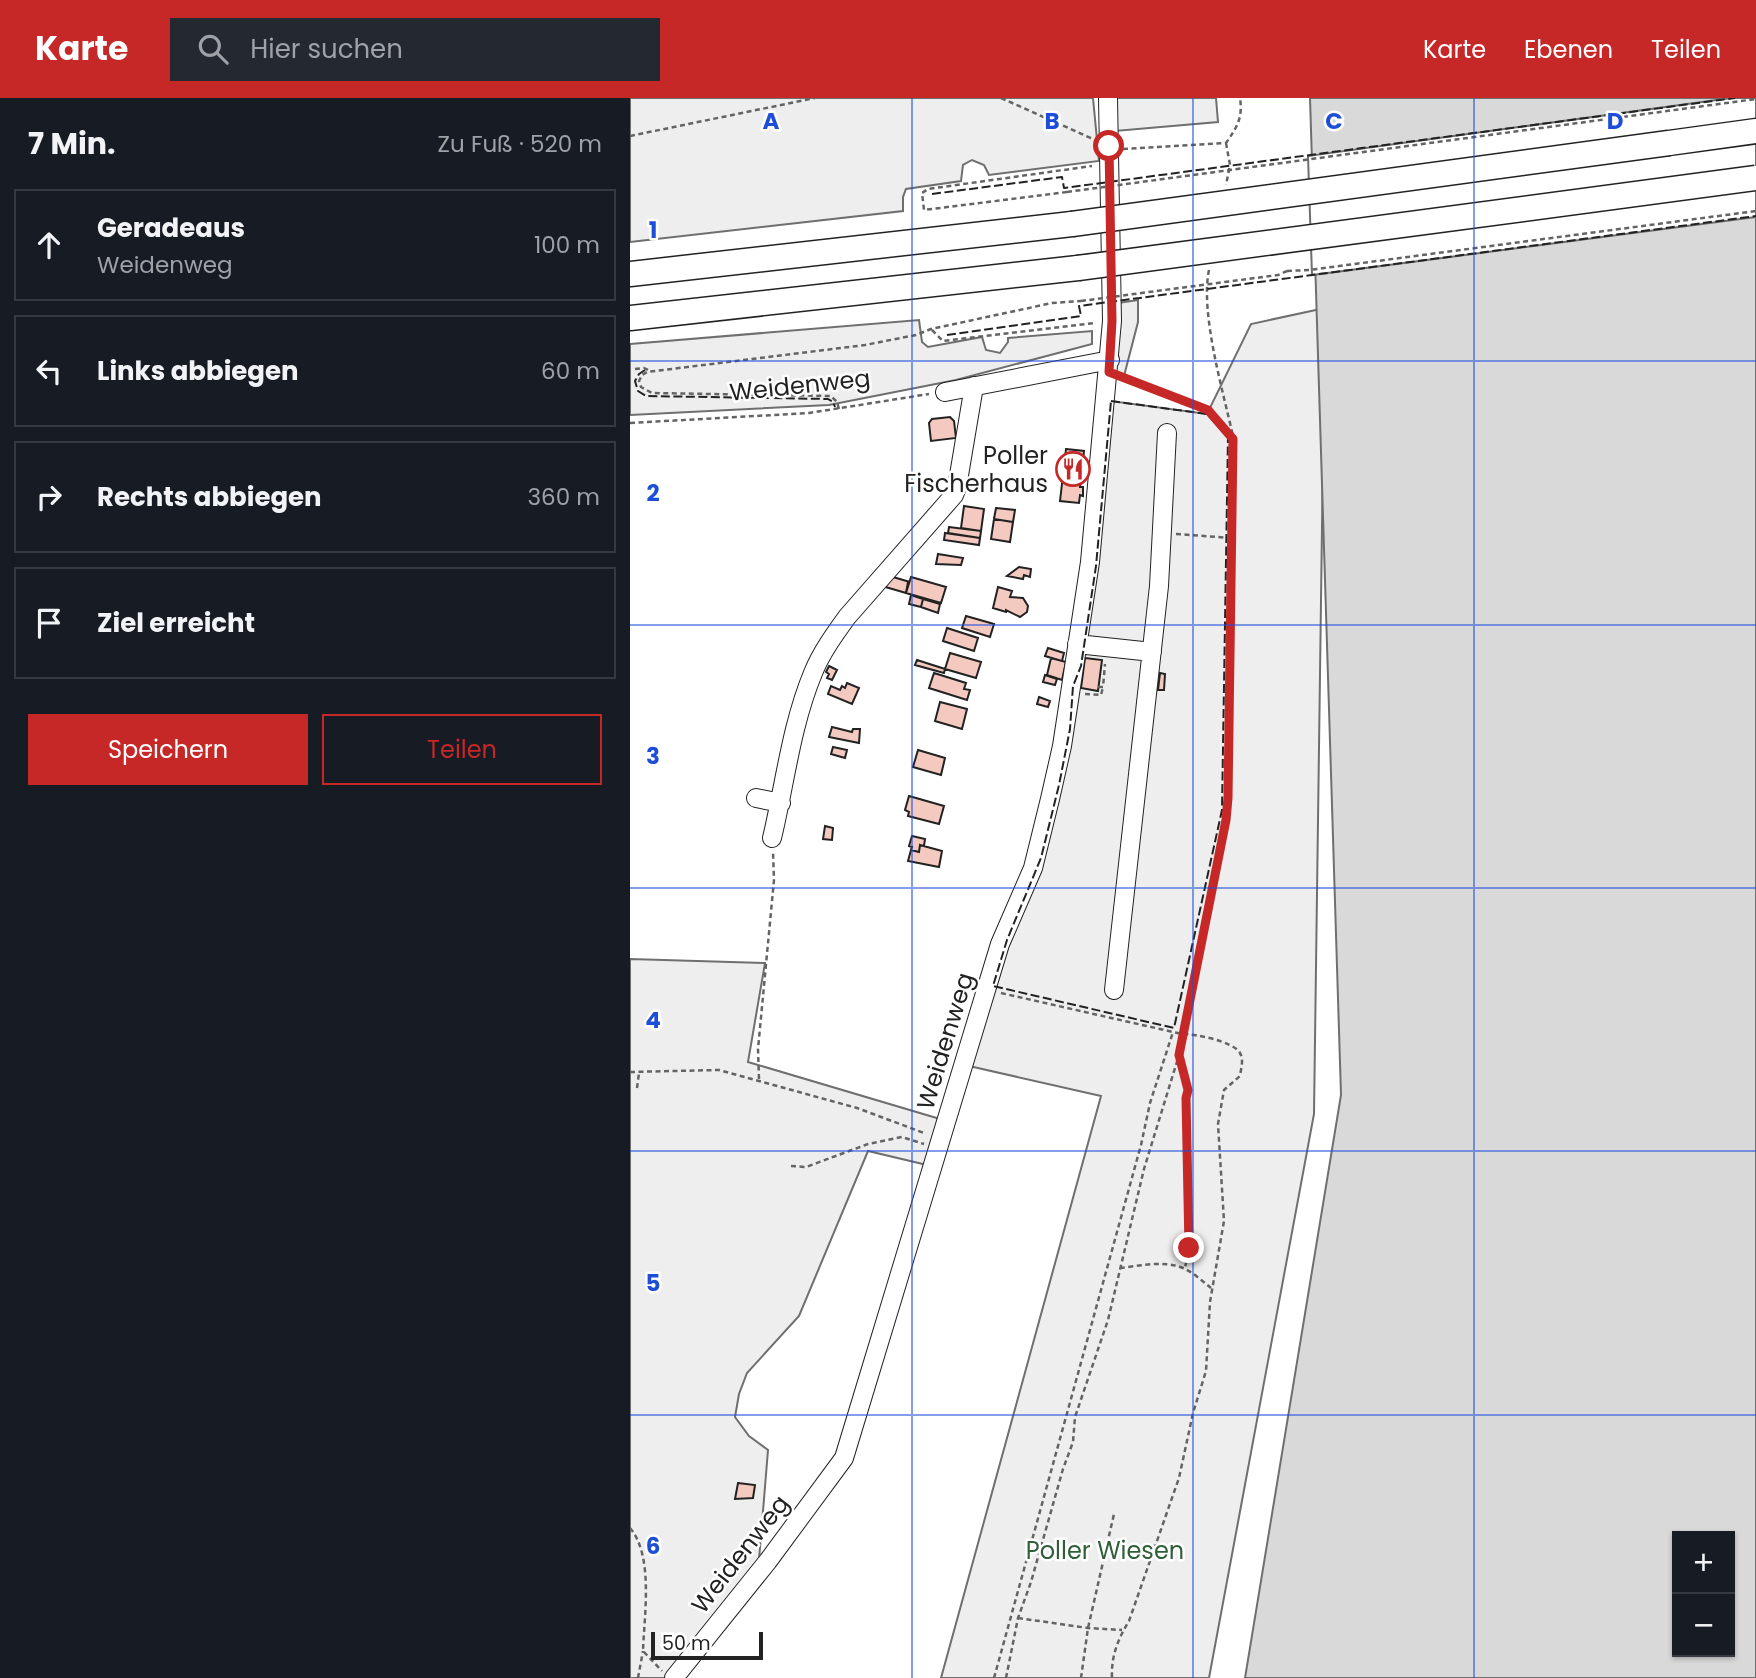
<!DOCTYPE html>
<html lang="de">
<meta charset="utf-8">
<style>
:root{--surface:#171b24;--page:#242831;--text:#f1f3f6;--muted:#9ea1a6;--line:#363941;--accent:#c62828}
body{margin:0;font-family:Poppins,sans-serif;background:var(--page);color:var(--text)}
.controls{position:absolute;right:21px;bottom:21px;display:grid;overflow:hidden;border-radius:0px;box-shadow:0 2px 5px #0004}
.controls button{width:63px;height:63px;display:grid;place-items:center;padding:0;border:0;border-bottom:2px solid var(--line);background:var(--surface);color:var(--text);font:35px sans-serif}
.scale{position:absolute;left:21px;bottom:18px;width:112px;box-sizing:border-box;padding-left:7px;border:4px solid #222;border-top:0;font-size:19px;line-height:24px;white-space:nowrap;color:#222;-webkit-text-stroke:5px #fff;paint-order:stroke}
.stop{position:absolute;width:21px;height:21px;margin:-16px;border:5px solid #c62828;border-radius:50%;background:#fff}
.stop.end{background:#c62828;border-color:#fff;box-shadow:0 2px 7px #0008}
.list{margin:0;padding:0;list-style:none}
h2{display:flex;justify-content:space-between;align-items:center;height:91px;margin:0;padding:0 28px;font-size:30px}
h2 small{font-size:23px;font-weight:400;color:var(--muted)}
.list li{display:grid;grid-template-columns:46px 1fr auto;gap:21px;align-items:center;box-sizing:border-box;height:112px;margin:0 14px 14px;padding:0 14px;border:2px solid var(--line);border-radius:0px}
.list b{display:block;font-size:26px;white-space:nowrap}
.list p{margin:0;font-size:23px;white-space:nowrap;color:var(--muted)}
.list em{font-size:23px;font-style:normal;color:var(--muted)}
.actions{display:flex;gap:14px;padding:21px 28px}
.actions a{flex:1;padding:16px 0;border:2px solid var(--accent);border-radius:0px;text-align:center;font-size:24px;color:var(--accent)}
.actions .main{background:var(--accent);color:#fff}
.icon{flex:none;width:38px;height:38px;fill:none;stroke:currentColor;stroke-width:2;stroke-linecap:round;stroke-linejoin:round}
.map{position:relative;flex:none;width:1126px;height:1580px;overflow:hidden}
header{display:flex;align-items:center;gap:42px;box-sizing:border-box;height:98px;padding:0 35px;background:var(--accent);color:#fff}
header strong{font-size:33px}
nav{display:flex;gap:38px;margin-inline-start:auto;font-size:24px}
.search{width:490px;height:63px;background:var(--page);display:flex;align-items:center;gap:18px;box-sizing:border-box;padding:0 24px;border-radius:0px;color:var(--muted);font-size:26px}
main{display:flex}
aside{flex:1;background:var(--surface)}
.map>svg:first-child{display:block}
.green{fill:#eee;stroke:#6f6f6f;stroke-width:2}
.parking{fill:#ededed;stroke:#6f6f6f;stroke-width:2}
.water{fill:#d9d9d9;stroke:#6f6f6f;stroke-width:2;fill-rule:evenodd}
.pier{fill:#fff;stroke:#6f6f6f;stroke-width:2}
.building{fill:#f3c9c0;stroke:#222;stroke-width:2}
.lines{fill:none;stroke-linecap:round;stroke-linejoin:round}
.minor-casing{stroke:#222;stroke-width:20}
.highway-casing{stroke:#222;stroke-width:27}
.path{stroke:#646464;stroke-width:2.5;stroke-dasharray:5 3.5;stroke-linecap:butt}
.minor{stroke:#fff;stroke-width:18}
.highway{stroke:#fff;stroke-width:24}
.highway-bridge-casing{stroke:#222;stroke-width:27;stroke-linecap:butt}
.path-bridge{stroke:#646464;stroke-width:2.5;stroke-dasharray:5 3.5;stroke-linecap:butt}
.highway-bridge{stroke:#fff;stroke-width:24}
.fence{stroke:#222;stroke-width:2;stroke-dasharray:9 3.5;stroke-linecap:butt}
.route{stroke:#c62828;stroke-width:9}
.grid{fill:none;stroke:#1d4ed8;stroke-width:2;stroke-opacity:0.55}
.labels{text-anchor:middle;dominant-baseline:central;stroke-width:5;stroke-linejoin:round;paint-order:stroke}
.street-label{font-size:24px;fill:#222;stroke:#fff}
.poi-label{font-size:24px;fill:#222;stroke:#fff;text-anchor:end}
.park-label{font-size:24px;fill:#2f5e38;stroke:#fff}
.grid-label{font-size:23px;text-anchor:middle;font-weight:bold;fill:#1d4ed8;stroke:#fff;stroke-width:5;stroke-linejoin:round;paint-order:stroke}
</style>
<header>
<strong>Karte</strong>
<div class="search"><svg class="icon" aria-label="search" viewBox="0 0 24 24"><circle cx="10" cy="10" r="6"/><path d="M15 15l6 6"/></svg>Hier suchen</div>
<nav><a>Karte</a><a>Ebenen</a><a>Teilen</a></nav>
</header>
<main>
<aside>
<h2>7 Min.<small>Zu Fuß · 520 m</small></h2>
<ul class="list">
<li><svg class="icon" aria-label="ahead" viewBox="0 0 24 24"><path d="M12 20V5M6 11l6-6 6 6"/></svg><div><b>Geradeaus</b><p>Weidenweg</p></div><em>100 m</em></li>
<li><svg class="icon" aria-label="left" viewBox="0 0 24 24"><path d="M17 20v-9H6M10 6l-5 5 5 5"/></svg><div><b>Links abbiegen</b></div><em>60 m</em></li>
<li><svg class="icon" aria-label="right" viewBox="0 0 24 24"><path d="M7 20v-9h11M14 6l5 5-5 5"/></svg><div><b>Rechts abbiegen</b></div><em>360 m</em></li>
<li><svg class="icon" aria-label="arrive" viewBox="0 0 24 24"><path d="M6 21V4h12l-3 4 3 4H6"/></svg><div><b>Ziel erreicht</b></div></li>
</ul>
<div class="actions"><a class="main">Speichern</a><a>Teilen</a></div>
</aside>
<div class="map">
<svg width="1126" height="1580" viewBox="0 0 1126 1580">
<rect width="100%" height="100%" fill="#fff"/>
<path class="green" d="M0 0H463L469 63 359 77 354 67 342 62 333 67 331 83 276 91 273 99V113L0 144Z
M482 0H586L588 24 485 33Z
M695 210 684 1016 579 1580H311L471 998 339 968 377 842 411 760 481 303 577 316 621 226Z
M289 222 292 244 298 249 352 239 356 252 370 255 378 244V240L462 233V246L326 282 199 307 0 317V246Z
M0 861 135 865 118 964 310 1021 297 1067 238 1053 169 1218 117 1275 109 1296 105 1319 119 1338 138 1352 129 1462 44 1580H0Z"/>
<path class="parking" d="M508 202V224L494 278 485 273 488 205Z"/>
<path class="water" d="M680 0H1126V1580H615L711 997ZM1047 1438H1100V1554H1047Z"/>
<path class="pier" d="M1101 0H1126V119L682 177 678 58Z"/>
<path class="building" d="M320 319 324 323 326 340 301 343 299 325 302 321Z
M436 351 454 353 450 389H453V398L450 397 449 405 430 403Z
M334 408 354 411 351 433 331 430Z
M366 410 385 412 383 424 364 421Z
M364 421 383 424 380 444 361 441Z
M319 429 351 433 350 440 318 435Z
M315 435 350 440 349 447 314 442Z
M308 456 333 460 331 467 306 466Z
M389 469 401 471 400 479 394 477 393 481 377 478Z
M263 479 280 484H278L276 495 252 488Z
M281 479 316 489 311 505 276 495Z
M368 489 382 493 380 499 393 500 398 508 397 514 390 519 376 512V514L363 510Z
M281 497 293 501 291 509 279 506Z
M293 501 310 506 308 515 291 509Z
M336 518 364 526 360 539 332 530Z
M317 530 348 540 344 553 313 543Z
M418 550 434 555 432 563 415 558Z
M320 555 351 564 346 580 315 571Z
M421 560 436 564 432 582 417 577Z
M455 560 472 562 468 593 451 590Z
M287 562 315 571 314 575 285 567Z
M199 568 207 572 202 582 197 580 199 576 196 574Z
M304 575 336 585 334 591 340 592 337 602 299 590Z
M530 575 535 576 534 592H528Z
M415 577 427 581 425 587 413 584Z
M217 585 229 590 222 606 198 596 201 588 210 592 212 588 215 590Z
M409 599 420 603 418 609 407 606Z
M310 604 337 611 332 631 305 623Z
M202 629 222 634 223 631H230L229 645 199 639Z
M203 649 217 652 215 660 201 656Z
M288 652 315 660 311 677 283 669Z
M279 698 314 708 309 726 278 718 279 714 275 712Z
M195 728 203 730 202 742 193 741Z
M282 738 295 741 294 748 290 747 289 754 281 752 282 749 279 748Z
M290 747 312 753 309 769 278 763 281 752 289 754Z
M108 1385 125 1387 123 1400 105 1401Z"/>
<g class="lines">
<g class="minor-casing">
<path id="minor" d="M315 294 480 262
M447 546 522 554
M126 700 151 705
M142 740C155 686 161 628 183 575 191 555 204 537 217 519L324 397 327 389 344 288
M484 892 529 488 537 335
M44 1580 138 1463 214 1360 370 846 403 770 420 701 432 648 460 464 482 223 478 0"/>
</g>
<g class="highway-casing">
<path id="highway" d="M1039 45 1126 33
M0 176 442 126
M0 220 448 170"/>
</g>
<path class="path" d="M371 0 463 41
M0 38 185 0
M596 45 600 67 596 87
M493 51 596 45C607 29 613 20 610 0
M437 94 294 112 292 95 298 91 462 68
M579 172C570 215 593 293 603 338
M657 173 679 172 1126 113
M302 232 313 243 465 225
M5 271 14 270 22 274
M209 311 207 304 201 298 22 295 11 289 9 283 12 277 17 274 235 247 286 237 301 231 422 205 451 203
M0 325 179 315 299 296
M546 436 602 440
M468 589H473L475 566
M455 596 471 597 473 589
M371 895 552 936C565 936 603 943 610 955 614 962 611 970 610 978L594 992 588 1026 594 1123 580 1204 576 1273 563 1315 549 1380 499 1523C488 1541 481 1558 482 1580
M550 961 558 992 556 1000 559 1150 555 1170
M0 974 89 972 227 1010 294 1035
M129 981 128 951 144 782 143 754
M7 990 9 975
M161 1068 176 1069 238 1046 272 1039 294 1046
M490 1170C509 1168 534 1162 553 1170 563 1174 572 1183 581 1190
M0 1430C24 1458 14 1519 13 1553L32 1573
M388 1520 458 1530 492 1532
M8 1580 13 1553
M364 1580 511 1047 520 1005 543 934
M376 1580 388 1520 401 1484 433 1371 443 1344 445 1319 478 1222 514 1071 549 957 596 722 598 700 603 341 578 312 491 279
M451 1580 458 1530 484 1416"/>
<use href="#minor" class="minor"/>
<use href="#highway" class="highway"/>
<g class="highway-bridge-casing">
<path id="highway-bridge" d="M442 126 1039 45
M448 170 1126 80"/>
</g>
<path class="path-bridge" d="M437 94 1126 1
M451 203 648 177 657 173"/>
<use href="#highway-bridge" class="highway-bridge"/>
<path class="fence" d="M302 96 432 79 434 90 1105 0
M317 237 451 218 449 208 1126 118
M15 272 9 276 5 283 8 293 16 298 198 301 203 304 205 309
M481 303 577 316 598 339 592 712 544 930 363 888 377 842 411 760 429 687 440 631 443 588 451 568 466 468Z"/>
</g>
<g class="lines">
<path class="route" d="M479 48 482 223 479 274 578 312 603 341 598 700 596 722 549 957 558 992 556 1000 559 1150"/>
</g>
<path class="grid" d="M282 0V1580M563 0V1580M844 0V1580M0 263H1126M0 527H1126M0 790H1126M0 1053H1126M0 1317H1126"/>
<defs>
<g id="restaurant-ring" transform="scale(1.75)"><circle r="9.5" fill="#fff" stroke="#c62828" stroke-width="1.5"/><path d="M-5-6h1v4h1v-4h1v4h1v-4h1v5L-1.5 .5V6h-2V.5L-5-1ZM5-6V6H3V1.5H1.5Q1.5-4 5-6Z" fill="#c62828"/></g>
</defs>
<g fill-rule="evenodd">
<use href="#restaurant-ring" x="443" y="371"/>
</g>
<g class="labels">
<g class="street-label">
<text transform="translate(170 287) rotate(-6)">Weidenweg</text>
<text transform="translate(315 943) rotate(-73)">Weidenweg</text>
<text transform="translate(110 1456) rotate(-52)">Weidenweg</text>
</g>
<g class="poi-label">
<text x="418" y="357">Poller<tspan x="418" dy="28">Fischerhaus</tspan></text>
</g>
<g class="park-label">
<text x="475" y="1452">Poller Wiesen</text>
</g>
</g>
<g class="grid-label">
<text x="141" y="31">A</text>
<text x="422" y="31">B</text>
<text x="704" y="31">C</text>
<text x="985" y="31">D</text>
<text x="23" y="140">1</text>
<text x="23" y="403">2</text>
<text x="23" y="666">3</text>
<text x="23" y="930">4</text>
<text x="23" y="1193">5</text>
<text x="23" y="1456">6</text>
</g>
</svg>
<div class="controls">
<button>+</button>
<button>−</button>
</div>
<div class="scale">50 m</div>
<div class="stop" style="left:479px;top:48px"></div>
<div class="stop end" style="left:559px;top:1150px"></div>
</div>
</main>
